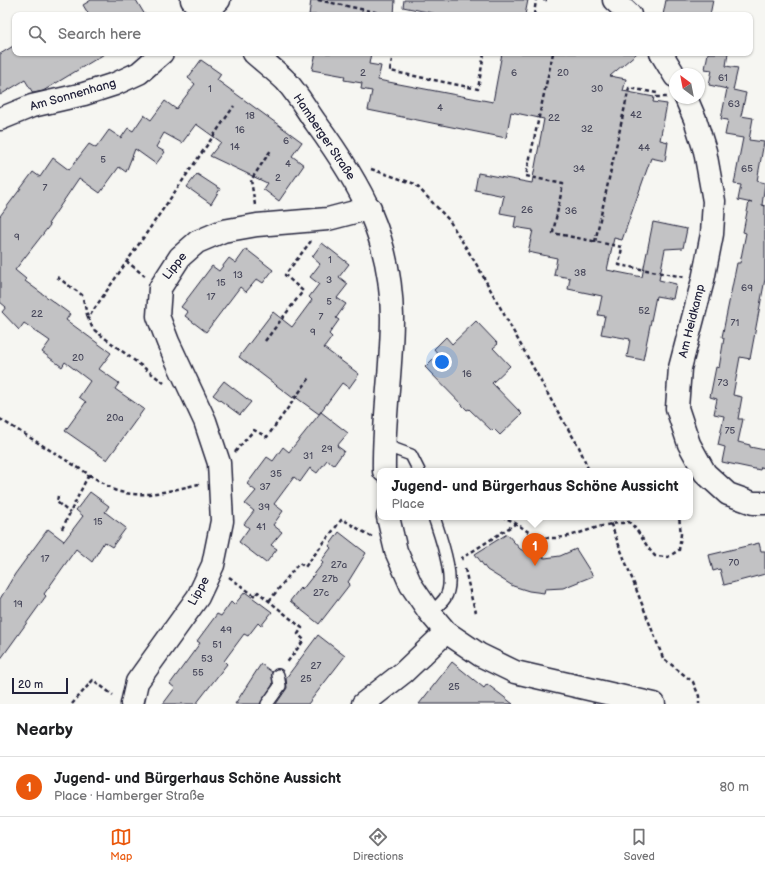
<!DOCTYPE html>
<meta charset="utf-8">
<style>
:root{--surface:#fff;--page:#f6f6f6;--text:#202124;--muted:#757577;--line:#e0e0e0;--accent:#ea580c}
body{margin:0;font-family:"Balsamiq Sans",sans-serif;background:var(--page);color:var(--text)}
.compass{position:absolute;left:669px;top:68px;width:36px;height:36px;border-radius:50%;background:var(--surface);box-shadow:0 1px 3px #0004;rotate:328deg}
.scale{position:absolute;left:12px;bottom:10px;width:56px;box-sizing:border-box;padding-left:4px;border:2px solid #22223b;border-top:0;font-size:11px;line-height:14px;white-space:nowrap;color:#22223b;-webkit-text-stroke:3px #f6f6f2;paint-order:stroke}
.you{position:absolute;left:442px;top:362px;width:14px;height:14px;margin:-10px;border:3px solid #fff;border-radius:50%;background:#1a73e8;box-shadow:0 0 0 6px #1a73e833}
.badge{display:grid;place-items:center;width:26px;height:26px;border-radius:50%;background:var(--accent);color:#fff;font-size:13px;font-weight:700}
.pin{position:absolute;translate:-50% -33px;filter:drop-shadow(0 1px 2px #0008)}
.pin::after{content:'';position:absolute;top:21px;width:14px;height:12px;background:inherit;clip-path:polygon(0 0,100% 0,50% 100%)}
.popup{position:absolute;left:377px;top:468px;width:316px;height:52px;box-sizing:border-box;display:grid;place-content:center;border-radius:8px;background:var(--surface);filter:drop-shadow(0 1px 3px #0005);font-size:13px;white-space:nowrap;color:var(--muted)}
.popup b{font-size:15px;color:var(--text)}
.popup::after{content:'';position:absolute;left:50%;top:100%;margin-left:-8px;border:8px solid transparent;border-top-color:var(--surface)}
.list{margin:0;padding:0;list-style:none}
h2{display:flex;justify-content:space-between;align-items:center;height:52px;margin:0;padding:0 16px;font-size:17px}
h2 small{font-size:13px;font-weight:400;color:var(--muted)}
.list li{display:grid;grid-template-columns:26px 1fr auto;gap:12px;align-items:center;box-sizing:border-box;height:60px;padding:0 16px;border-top:1px solid var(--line)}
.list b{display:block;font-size:15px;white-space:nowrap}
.list p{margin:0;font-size:13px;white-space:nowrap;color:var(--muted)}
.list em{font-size:13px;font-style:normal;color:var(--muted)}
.icon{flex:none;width:22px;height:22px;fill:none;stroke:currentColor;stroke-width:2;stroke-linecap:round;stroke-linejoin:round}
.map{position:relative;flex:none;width:765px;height:704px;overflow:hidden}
.search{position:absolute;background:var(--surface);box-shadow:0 1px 3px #0004;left:12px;right:12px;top:12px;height:44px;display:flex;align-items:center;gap:10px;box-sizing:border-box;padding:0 14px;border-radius:8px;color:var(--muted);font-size:15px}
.sheet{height:112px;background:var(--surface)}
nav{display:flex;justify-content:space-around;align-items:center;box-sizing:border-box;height:56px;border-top:1px solid var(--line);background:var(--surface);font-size:11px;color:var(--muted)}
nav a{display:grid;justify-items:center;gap:2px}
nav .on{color:var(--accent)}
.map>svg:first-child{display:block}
.building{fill:#c2c2c4;stroke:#22223b}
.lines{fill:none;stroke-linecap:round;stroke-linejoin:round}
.service-casing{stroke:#22223b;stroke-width:14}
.minor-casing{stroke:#22223b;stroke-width:25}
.tertiary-casing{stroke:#22223b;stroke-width:25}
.path{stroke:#22223b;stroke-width:2.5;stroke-dasharray:4 3;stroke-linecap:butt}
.service{stroke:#f6f6f2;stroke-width:11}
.minor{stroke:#f6f6f2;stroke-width:22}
.tertiary{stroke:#f6f6f2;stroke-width:22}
.labels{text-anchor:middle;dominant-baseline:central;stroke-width:3.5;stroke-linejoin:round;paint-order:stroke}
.number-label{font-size:10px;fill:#4a4a5d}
.street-label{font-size:12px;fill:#22223b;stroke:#f6f6f2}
</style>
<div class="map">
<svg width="765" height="704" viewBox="0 0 765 704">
<rect width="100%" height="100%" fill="#f6f6f2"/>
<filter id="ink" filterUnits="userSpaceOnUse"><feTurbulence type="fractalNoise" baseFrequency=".025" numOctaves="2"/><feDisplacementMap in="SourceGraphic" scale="8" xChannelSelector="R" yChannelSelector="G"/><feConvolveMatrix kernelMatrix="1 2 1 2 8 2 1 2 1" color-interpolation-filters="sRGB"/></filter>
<g filter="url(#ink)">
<path class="building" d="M91 0H136L145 15H89L83 5Z
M311 0H395L394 15H309Z
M404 0H528L525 15H442L403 7Z
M666 0H713L710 15H663Z
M15 45V53H106L43 91 33 93 25 80 0 95V54Z
M316 53H371L369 64 381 66 378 80 493 102 502 53H637L610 76 626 79 623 91 654 97 653 102 667 104 660 140 668 142 665 161 651 158 622 240 614 238 607 270 642 277 653 222 687 229 683 248 665 249 659 280 676 284 673 299 656 296 643 360 627 357 630 339 601 334 605 316 598 315 602 296 568 289 570 278 554 275 557 258 528 252 533 230 514 227 516 216 500 213 504 196 475 190 478 173 532 183 544 119 511 112 506 138 368 110 372 91 361 89 362 83 344 80 345 76 312 70Z
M708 53H728L726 66 738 68 733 90 746 93 741 116 753 118 749 140 764 142 757 181 765 183 762 205 765 206V279L750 359 740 357 733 395 742 397 738 419H743L738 442 750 445V447L765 450V468L761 467 760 470 722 462 725 447 718 445 724 416 714 414 717 399 710 397 716 367 719 368 724 338 722 337 737 263H740L746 233 743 232 749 202 752 203 738 200 741 185 734 184 743 138 725 135 728 120 721 119 727 89 709 85 712 70 705 69Z
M201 60 221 74 217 80 302 142 292 156 304 165 279 201 263 189 267 183 210 156 221 142 196 124 182 143 164 133 156 147 165 152 156 164 135 149 126 172 119 167 100 193 79 178 48 224 50 225 15 270 26 279 25 281 70 314 66 320 111 353 99 369 119 383 115 389 144 409 107 460 65 431 86 402 79 397 90 381 65 362 62 367 42 352 50 341 24 323 19 330 2 312 6 307 0 302V216L33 172 40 177 53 158 69 170 89 144 96 148 109 130 121 138 128 128 133 131 144 115 151 120 165 101 176 109 195 84 188 78Z
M197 174 220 189 211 204 187 187Z
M322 243 349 264 339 277 348 284 337 298 346 304 336 318 339 320 329 334 332 337 324 348 359 374 349 388 342 383 319 414 294 396 293 398 239 357 273 312 292 327 312 300 309 297 319 284 310 277 320 264 312 257Z
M246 249 273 270 263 283 257 279 246 292 240 287 206 332 185 316 188 312 181 307 212 266 219 271 229 258 236 263Z
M476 321 498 344 493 348 510 366 492 383 522 414 500 435 494 429 492 431 469 409 467 410 425 367 438 354 434 349 446 337 452 344Z
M224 381 251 402 240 415 213 395Z
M321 412 348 433 337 446 344 451 334 465 327 460 317 473 310 468 300 482 294 477 274 504 283 511 273 525 282 532 271 545 277 549 266 563 239 542 249 528 244 524 254 511 245 504 256 491 247 484 267 457 273 461 283 447 289 452Z
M90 492 109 506 105 512 126 528 112 547 104 542 92 562 76 549 44 594 46 596 0 660V599L15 574 48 529 64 541 83 516 76 510Z
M339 532 366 553 348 582 350 584 319 624 290 601 300 588 302 590 323 563 321 561 331 548 329 546Z
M507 534 520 549 532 555 545 558 560 556 576 549 593 576 563 588 545 589 544 593 529 591 513 586 487 570 475 554Z
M759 543 761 551H765V574L724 585 720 569 713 571 709 555Z
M245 592 272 612 261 626 258 623 248 636 244 634 224 661 227 664 196 704H163L175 688 170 684 200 643 197 641 217 614 221 616 231 602 234 605Z
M318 635 345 656 308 704H276L287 688 286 678Z
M452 662 484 688 487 684 513 704H419Z
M261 664 272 672 273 684 260 704H235Z"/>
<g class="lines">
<g class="service-casing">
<path id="service" d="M384 445 411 455 419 471
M430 613C434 609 441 604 445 598 457 580 440 536 434 517
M267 704 280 686 278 675"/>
</g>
<g class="minor-casing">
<path id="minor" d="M614 0 630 15
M204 15 219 0
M661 53 675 76
M686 98 695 119 705 151 714 201 712 234 703 280 680 368 677 408 689 444 705 473 728 494 753 503H765
M0 119 32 106 84 94 115 84 139 73 162 53
M132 704 137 682 198 597 213 565 222 521 219 463 205 421 168 342 158 316 160 288 180 257 197 242 223 231 257 225 328 219 370 208
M363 704 404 672 446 632"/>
</g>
<g class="tertiary-casing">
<path id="tertiary" d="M192 0 211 15
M254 53C264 62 276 71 286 81 297 93 306 109 316 123 361 185 391 237 392 317 392 368 383 419 384 471
M388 517 396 551 411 585 430 613 446 632 480 655 515 672 654 704"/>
</g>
<path class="path" d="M318 0 389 15
M543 0H548
M534 15 536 0
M393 53 390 71 478 89 484 53
M553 53 526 176 563 184 553 233 622 247 619 265 684 277
M371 169 415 184 449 220 478 267 555 407 579 447 589 471
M255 205 251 180 271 150
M595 242 629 88 657 93V97H667
M126 261 145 276
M57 277 82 295 88 318
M265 341 303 291 285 275 311 241
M164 383 93 329 88 318 234 106
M0 419 114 490C142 500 172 490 199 484
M235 452 254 430 267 437 311 376
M58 496 57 502 70 513
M501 517C517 520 525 534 542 537 565 542 588 528 611 524 617 523 623 523 629 522 640 531 645 546 655 556L668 557 679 550 681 534 679 517
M608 517 663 658 693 682 699 696V704
M62 529 89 474
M463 560 462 558 515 524
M465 569 472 600 476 612
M229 577 255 596 258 592 302 628 298 634 304 640 286 664
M269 601 299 563 305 567 342 519 372 537
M72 704 93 680 113 695"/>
<use href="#service" class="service"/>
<use href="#minor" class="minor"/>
<use href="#tertiary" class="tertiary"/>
</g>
</g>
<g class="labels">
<g class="number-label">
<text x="363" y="73">2</text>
<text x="514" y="73">6</text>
<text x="563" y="73">20</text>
<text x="723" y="78">61</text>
<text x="210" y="89">1</text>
<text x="597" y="89">30</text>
<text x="734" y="104">63</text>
<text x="440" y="108">4</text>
<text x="636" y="115">42</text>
<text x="250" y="116">18</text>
<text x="554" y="118">22</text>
<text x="587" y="129">32</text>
<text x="240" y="130">16</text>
<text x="286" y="141">6</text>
<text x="235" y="147">14</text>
<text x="644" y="148">44</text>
<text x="103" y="160">5</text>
<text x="288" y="164">4</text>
<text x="579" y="169">34</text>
<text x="747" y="169">65</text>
<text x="278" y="178">2</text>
<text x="45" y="188">7</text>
<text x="527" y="210">26</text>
<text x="571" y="211">36</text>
<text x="17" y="237">9</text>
<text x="330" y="260">1</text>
<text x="580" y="273">38</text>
<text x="238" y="275">13</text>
<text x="329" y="280">3</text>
<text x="221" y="283">15</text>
<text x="747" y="288">69</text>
<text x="211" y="297">17</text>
<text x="329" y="302">5</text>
<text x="644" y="311">52</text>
<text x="37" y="314">22</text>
<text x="321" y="317">7</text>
<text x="735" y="323">71</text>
<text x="313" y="332">9</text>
<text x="78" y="358">20</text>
<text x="467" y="374">16</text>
<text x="723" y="383">73</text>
<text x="115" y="418">20a</text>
<text x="730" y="431">75</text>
<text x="327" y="449">29</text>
<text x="308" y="456">31</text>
<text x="276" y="474">35</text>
<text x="265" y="487">37</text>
<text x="264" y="507">39</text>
<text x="98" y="522">15</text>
<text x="261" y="527">41</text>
<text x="45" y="559">17</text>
<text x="734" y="563">70</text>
<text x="339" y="565">27a</text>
<text x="330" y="579">27b</text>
<text x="321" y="593">27c</text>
<text x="18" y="604">19</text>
<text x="226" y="630">49</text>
<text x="217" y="645">51</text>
<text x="207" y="659">53</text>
<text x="316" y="666">27</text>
<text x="198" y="673">55</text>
<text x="306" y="679">25</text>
<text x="454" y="687">25</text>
</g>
<g class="street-label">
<text transform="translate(73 95) rotate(-16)">Am Sonnenhang</text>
<text transform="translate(324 137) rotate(56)">Hamberger Straße</text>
<text transform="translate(175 266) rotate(-52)">Lippe</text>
<text transform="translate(692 321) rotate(-76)">Am Heidkamp</text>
<text transform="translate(199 591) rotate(-61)">Lippe</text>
</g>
</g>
</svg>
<svg class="compass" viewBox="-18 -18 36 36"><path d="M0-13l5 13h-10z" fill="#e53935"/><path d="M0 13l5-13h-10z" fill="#757577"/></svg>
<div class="scale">20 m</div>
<div class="you"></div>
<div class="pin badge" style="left:535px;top:566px">1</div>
<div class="popup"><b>Jugend- und Bürgerhaus Schöne Aussicht</b>Place</div>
<div class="search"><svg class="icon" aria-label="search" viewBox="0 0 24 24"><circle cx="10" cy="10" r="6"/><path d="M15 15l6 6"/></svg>Search here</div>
</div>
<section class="sheet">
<h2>Nearby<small></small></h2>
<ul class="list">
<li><span class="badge">1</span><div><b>Jugend- und Bürgerhaus Schöne Aussicht</b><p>Place · Hamberger Straße</p></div><em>80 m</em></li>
</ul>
</section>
<nav>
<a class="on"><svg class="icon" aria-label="map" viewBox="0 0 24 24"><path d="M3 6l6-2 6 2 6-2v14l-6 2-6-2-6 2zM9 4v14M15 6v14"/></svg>Map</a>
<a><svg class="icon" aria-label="directions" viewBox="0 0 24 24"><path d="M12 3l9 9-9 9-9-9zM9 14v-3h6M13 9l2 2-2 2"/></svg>Directions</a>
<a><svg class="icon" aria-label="saved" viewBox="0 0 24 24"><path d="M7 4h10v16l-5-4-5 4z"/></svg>Saved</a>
</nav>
